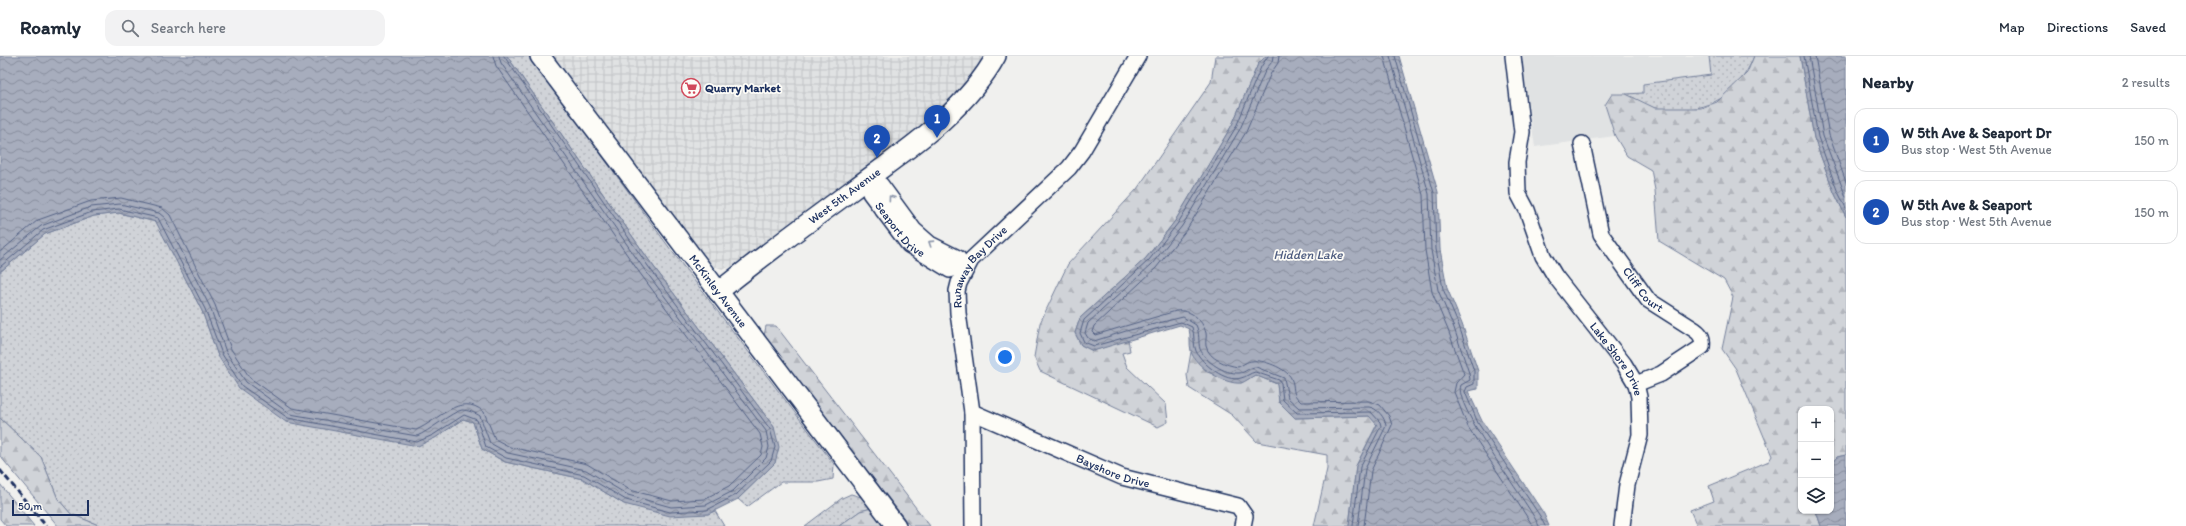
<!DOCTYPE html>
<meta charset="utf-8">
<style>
:root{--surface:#fff;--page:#f2f2f3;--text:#1f2937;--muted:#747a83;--line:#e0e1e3;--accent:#d1495b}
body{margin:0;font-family:Itim,sans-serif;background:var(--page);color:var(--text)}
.controls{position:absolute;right:12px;bottom:12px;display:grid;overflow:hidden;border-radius:8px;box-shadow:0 1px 3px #0004}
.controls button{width:36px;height:36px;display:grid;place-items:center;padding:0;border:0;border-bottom:1px solid var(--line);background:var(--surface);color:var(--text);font:20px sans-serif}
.scale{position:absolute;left:12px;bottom:10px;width:77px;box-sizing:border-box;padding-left:4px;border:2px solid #1b2f5e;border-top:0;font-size:11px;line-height:14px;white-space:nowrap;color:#1b2f5e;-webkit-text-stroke:3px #fdfcf7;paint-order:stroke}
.you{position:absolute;left:1005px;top:301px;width:14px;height:14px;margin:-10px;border:3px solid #fff;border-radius:50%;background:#1a73e8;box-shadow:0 0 0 6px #1a73e833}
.badge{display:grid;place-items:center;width:26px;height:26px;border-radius:50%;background:var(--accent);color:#fff;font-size:13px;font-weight:700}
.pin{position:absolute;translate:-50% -33px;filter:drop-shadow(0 1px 2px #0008)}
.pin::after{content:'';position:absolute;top:21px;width:14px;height:12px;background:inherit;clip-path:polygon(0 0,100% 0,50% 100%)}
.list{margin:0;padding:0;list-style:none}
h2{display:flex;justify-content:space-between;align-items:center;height:52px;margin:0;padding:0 16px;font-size:17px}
h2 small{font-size:13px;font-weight:400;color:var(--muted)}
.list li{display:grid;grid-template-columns:26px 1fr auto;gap:12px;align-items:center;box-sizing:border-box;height:64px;margin:0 8px 8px;padding:0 8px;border:1px solid var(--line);border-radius:12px}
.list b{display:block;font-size:15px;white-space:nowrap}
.list p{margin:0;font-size:13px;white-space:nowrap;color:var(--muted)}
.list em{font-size:13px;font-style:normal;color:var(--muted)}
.icon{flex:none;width:22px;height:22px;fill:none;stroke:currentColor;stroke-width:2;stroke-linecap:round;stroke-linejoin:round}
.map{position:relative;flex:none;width:1846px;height:470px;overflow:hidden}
header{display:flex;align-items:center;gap:24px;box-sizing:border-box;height:56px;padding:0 20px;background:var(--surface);border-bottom:1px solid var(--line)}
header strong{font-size:19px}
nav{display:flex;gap:22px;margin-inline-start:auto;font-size:14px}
.search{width:280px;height:36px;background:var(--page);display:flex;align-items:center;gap:10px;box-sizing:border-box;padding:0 14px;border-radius:12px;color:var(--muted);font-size:15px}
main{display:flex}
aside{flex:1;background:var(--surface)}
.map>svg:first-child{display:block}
.built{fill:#e0e2e3}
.industrial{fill:url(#industrial-grid)}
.grass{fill:url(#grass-dots);stroke:#76819b}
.forest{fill:url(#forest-firs);stroke:#76819b}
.water{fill:url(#water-waves);stroke:#6f7b97}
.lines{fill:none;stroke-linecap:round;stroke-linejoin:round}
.shore{stroke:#536184;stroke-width:1}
.minor-casing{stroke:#1b2f5e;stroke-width:18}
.major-casing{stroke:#1b2f5e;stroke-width:22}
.minor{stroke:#fdfcf7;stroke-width:15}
.major{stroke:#fdfcf7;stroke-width:19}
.rail{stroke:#1b2f5e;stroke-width:3;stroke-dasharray:6 3;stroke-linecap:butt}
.oneway{stroke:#8c96aa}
.labels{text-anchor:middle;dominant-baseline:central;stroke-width:3.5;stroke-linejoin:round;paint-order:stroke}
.poi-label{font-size:12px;font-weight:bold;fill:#1b2f5e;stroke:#fdfcf7;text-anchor:start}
.street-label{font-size:12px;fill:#1b2f5e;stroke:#fdfcf7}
.water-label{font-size:13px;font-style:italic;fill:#4c5b7f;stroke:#fdfcf7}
</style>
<header>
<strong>Roamly</strong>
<div class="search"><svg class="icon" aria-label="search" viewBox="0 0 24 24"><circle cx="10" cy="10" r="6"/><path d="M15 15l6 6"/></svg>Search here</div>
<nav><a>Map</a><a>Directions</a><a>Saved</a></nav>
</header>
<main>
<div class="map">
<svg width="1846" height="470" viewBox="0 0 1846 470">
<defs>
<pattern id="industrial-grid" width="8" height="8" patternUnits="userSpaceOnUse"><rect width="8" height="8" fill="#e0e2e3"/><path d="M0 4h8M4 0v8" fill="none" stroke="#c0c2c5"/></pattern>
<pattern id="grass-dots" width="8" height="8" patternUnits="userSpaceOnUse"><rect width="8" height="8" fill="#d0d3d8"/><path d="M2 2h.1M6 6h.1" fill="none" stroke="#b2b5bc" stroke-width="1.8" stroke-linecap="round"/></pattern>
<pattern id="forest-firs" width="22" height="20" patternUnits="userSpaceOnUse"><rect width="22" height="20" fill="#d0d3d8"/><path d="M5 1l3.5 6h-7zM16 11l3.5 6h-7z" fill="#b2b5bc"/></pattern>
<pattern id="water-waves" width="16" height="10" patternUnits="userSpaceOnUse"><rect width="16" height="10" fill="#a7adbd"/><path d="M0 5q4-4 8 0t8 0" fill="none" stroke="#878d9d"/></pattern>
</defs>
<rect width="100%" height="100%" fill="#f0f0ee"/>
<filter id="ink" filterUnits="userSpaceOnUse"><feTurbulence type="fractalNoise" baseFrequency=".025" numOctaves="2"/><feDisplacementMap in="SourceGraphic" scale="8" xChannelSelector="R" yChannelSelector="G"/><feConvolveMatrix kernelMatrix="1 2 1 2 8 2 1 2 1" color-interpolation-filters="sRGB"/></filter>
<g filter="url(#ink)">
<path class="built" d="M1521 0H1709L1711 19 1644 28 1643 37 1612 38 1605 49 1615 80 1535 91Z"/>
<path class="industrial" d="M549 0H988L969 27 940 57 740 208 723 213 708 208Z"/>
<path class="grass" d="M507 0H529L674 198 834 408 833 423 818 426H781L747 451 738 443 775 407 774 371 651 207Z
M1709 0H1754C1737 44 1702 59 1656 52 1646 51 1635 43 1626 38L1643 37V28L1711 19Z
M118 157 157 166 202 255 218 300 435 382 463 363 473 366 482 393 505 406 583 423 624 448 708 458 715 455 724 470H101L71 458 58 443 41 401 0 362V216L45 178 94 160Z
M851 438 861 441 872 452 860 455 839 470H805L842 442Z"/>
<path class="forest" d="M1215 0H1266L1258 8 1232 69 1175 165 1146 202 1080 262 1075 277 1081 289 1093 295 1128 283 1130 295 1122 297 1127 311 1166 348 1168 366 1158 371 1040 315 1034 301 1040 267 1068 208 1137 133 1211 26Z
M1754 0H1800L1814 82 1834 136 1846 161V399L1837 401 1831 408V353H1801V455H1816L1821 470H1697L1690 454 1714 445 1709 430 1769 405 1772 400 1736 313 1722 293 1733 241 1724 224 1659 185 1655 134 1651 114 1627 100 1615 80 1605 49 1612 38H1626L1655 52H1701L1717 46 1747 17Z
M766 270H776L930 470H910L764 280Z
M1191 296 1207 316 1241 327 1255 319 1277 328 1279 346 1295 362 1369 360 1377 368 1356 410 1349 470H1314L1327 413V399L1257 386 1232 359 1189 332 1187 319Z
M0 362 41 401 58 443 71 458 101 470H58L0 400Z
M0 428 34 470H6L0 463Z
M872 452 886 470H839L860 455Z"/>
<path class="water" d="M0 0H507L651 207 774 371 779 391 775 407 738 443 708 458 670 460 624 448 583 423 505 406 482 393 473 366 463 363 435 382 418 390 286 366 239 332 218 300 202 255 156 166 119 157 94 160 45 178 0 216Z
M1266 0H1399L1438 136 1440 193 1447 232 1462 268 1478 315V333L1468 335 1482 365 1544 458 1549 470H1349L1356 410 1377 369 1369 360 1295 362 1279 346 1277 328 1255 319C1251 321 1245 326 1241 327 1225 329 1194 310 1191 295 1189 287 1191 281 1189 273L1180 269 1093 295 1081 289 1075 277 1080 262 1146 202 1175 165 1232 69 1258 8Z
M1800 0H1846V161L1834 136 1814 82Z
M1846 399V470H1821L1816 455H1831V408L1837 401Z"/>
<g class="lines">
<path class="shore" d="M1268 0 1261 11 1236 71 1178 167 1149 204 1084 264 1080 277 1084 286 1094 290 1181 266 1192 271C1195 279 1193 289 1196 295 1202 308 1226 327 1241 322 1246 321 1250 317 1255 316L1279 324 1281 327 1283 344 1297 357 1371 356 1380 366 1381 370 1360 411 1353 470
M1273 0 1272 6 1266 13 1240 73 1182 170 1152 208 1088 267 1085 277 1088 282 1094 285 1126 275 1183 261 1196 269C1200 277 1198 287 1200 293 1206 306 1224 318 1239 317 1245 317 1249 311 1256 311L1284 322 1288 342 1299 352 1369 351C1377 352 1385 361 1386 370L1365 413 1358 470
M1279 0 1278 7 1271 17 1246 76 1187 173 1156 212 1094 270 1092 276 1095 279 1176 255C1191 253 1202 263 1206 277 1207 281 1205 285 1206 290 1209 303 1226 309 1238 311 1243 309 1247 305 1252 305 1262 303 1286 312 1291 322 1296 333 1290 336 1301 346L1369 345 1380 349 1389 360 1392 369 1371 415 1364 470
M1384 0 1423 139 1425 194 1432 236 1448 274 1464 318 1456 327 1454 336 1468 371 1533 470
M1390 0 1429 138 1431 194 1438 234 1454 272 1469 317 1470 324 1461 329C1452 350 1528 445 1539 470
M1395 0 1434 137 1436 193 1443 233 1459 270 1474 315V328L1467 331 1465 336 1478 367 1540 460 1545 470
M1804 0 1818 81 1837 134 1846 152
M1809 0 1823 80 1846 141
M1815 0 1829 79 1846 126
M0 196 38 164 91 145 121 142 162 152 170 159 215 249 231 293 250 322 292 352 416 374C438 365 460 335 484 356L495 383 510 391 587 408 630 434 672 445 704 443 729 430 761 399 763 391 760 378 639 216 496 10 493 0
M0 204 41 170 91 151 120 148 159 157 165 162 210 251 226 296 246 326 290 358 417 380C428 376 453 355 462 354 467 354 476 357 480 360L490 387 508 397 586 414 628 439 671 451 706 449 733 435 766 402 769 391 766 375 644 213 501 7 499 0
M0 211 43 174 92 156 119 153 158 162 205 253 222 298 242 330 288 362 417 386 433 379 464 359 477 364 486 391 506 402 584 419 626 444 670 456 707 454 736 439 771 405 775 391 770 373 648 210 504 0"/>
<g class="minor-casing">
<g id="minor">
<path id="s1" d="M1513 0 1522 76 1517 106 1518 137 1527 154 1543 200 1555 220 1624 308 1636 328 1639 341 1640 379 1627 429 1622 470"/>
<path id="s2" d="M1582 88 1601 178 1648 244 1695 274C1702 279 1703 283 1702 291L1661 318 1636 328"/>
<path id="s3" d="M867 123 870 137 909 189 950 214 959 211 965 214"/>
<path d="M867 123 881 129 914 174 930 188 958 202 959 211"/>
<path id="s4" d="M972 356 1122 421 1238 450 1245 460 1243 470"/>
<path id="s5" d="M973 470 972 356 958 257 957 235 959 227 971 204 1069 112 1082 95 1138 0"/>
</g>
</g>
<g class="major-casing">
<g id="major">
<path id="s6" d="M540 0 896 470"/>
<path id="s7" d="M718 236C761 201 806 168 851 135 903 96 964 58 996 0"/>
</g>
</g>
<use href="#minor" class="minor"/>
<use href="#major" class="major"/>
<path class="rail" d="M0 414 46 470"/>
</g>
<defs><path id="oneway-chevron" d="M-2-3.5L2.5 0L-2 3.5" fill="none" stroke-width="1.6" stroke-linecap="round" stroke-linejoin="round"/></defs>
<g class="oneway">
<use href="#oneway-chevron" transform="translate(891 142) rotate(-126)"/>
<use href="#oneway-chevron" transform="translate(931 187) rotate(-147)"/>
</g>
</g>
<defs>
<g id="supermarket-ring" transform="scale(1)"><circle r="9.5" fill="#fdfcf7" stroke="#d1495b" stroke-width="1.5"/><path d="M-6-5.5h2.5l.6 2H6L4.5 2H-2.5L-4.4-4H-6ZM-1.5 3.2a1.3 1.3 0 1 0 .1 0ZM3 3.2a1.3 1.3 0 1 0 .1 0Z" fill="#d1495b"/></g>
</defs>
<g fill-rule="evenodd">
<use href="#supermarket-ring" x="691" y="32"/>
</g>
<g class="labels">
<g class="poi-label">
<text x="705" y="32">Quarry Market</text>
</g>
<g class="street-label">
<text stroke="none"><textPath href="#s7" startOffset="159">West 5th Avenue</textPath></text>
<text stroke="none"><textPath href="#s3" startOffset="62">Seaport Drive</textPath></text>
<text stroke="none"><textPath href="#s5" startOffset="268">Runaway Bay Drive</textPath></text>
<text stroke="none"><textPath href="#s2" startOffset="162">Cliff Court</textPath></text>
<text stroke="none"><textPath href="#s6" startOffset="295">McKinley Avenue</textPath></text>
<text stroke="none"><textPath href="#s1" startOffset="333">Lake Shore Drive</textPath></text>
<text stroke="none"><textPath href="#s4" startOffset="153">Bayshore Drive</textPath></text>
</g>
<g class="water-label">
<text x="1308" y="198">Hidden Lake</text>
</g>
</g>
</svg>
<div class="controls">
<button>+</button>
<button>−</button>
<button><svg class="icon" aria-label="layers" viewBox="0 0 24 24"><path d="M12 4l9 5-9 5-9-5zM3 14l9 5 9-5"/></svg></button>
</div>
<div class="scale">50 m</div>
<div class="you"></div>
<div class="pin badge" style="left:937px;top:82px;background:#1a4fb4">1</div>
<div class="pin badge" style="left:877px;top:102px;background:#1a4fb4">2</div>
</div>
<aside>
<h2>Nearby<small>2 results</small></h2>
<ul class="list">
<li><span class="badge" style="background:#1a4fb4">1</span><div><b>W 5th Ave &amp; Seaport Dr</b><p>Bus stop · West 5th Avenue</p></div><em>150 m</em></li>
<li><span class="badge" style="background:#1a4fb4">2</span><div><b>W 5th Ave &amp; Seaport</b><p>Bus stop · West 5th Avenue</p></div><em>150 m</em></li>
</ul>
</aside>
</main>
